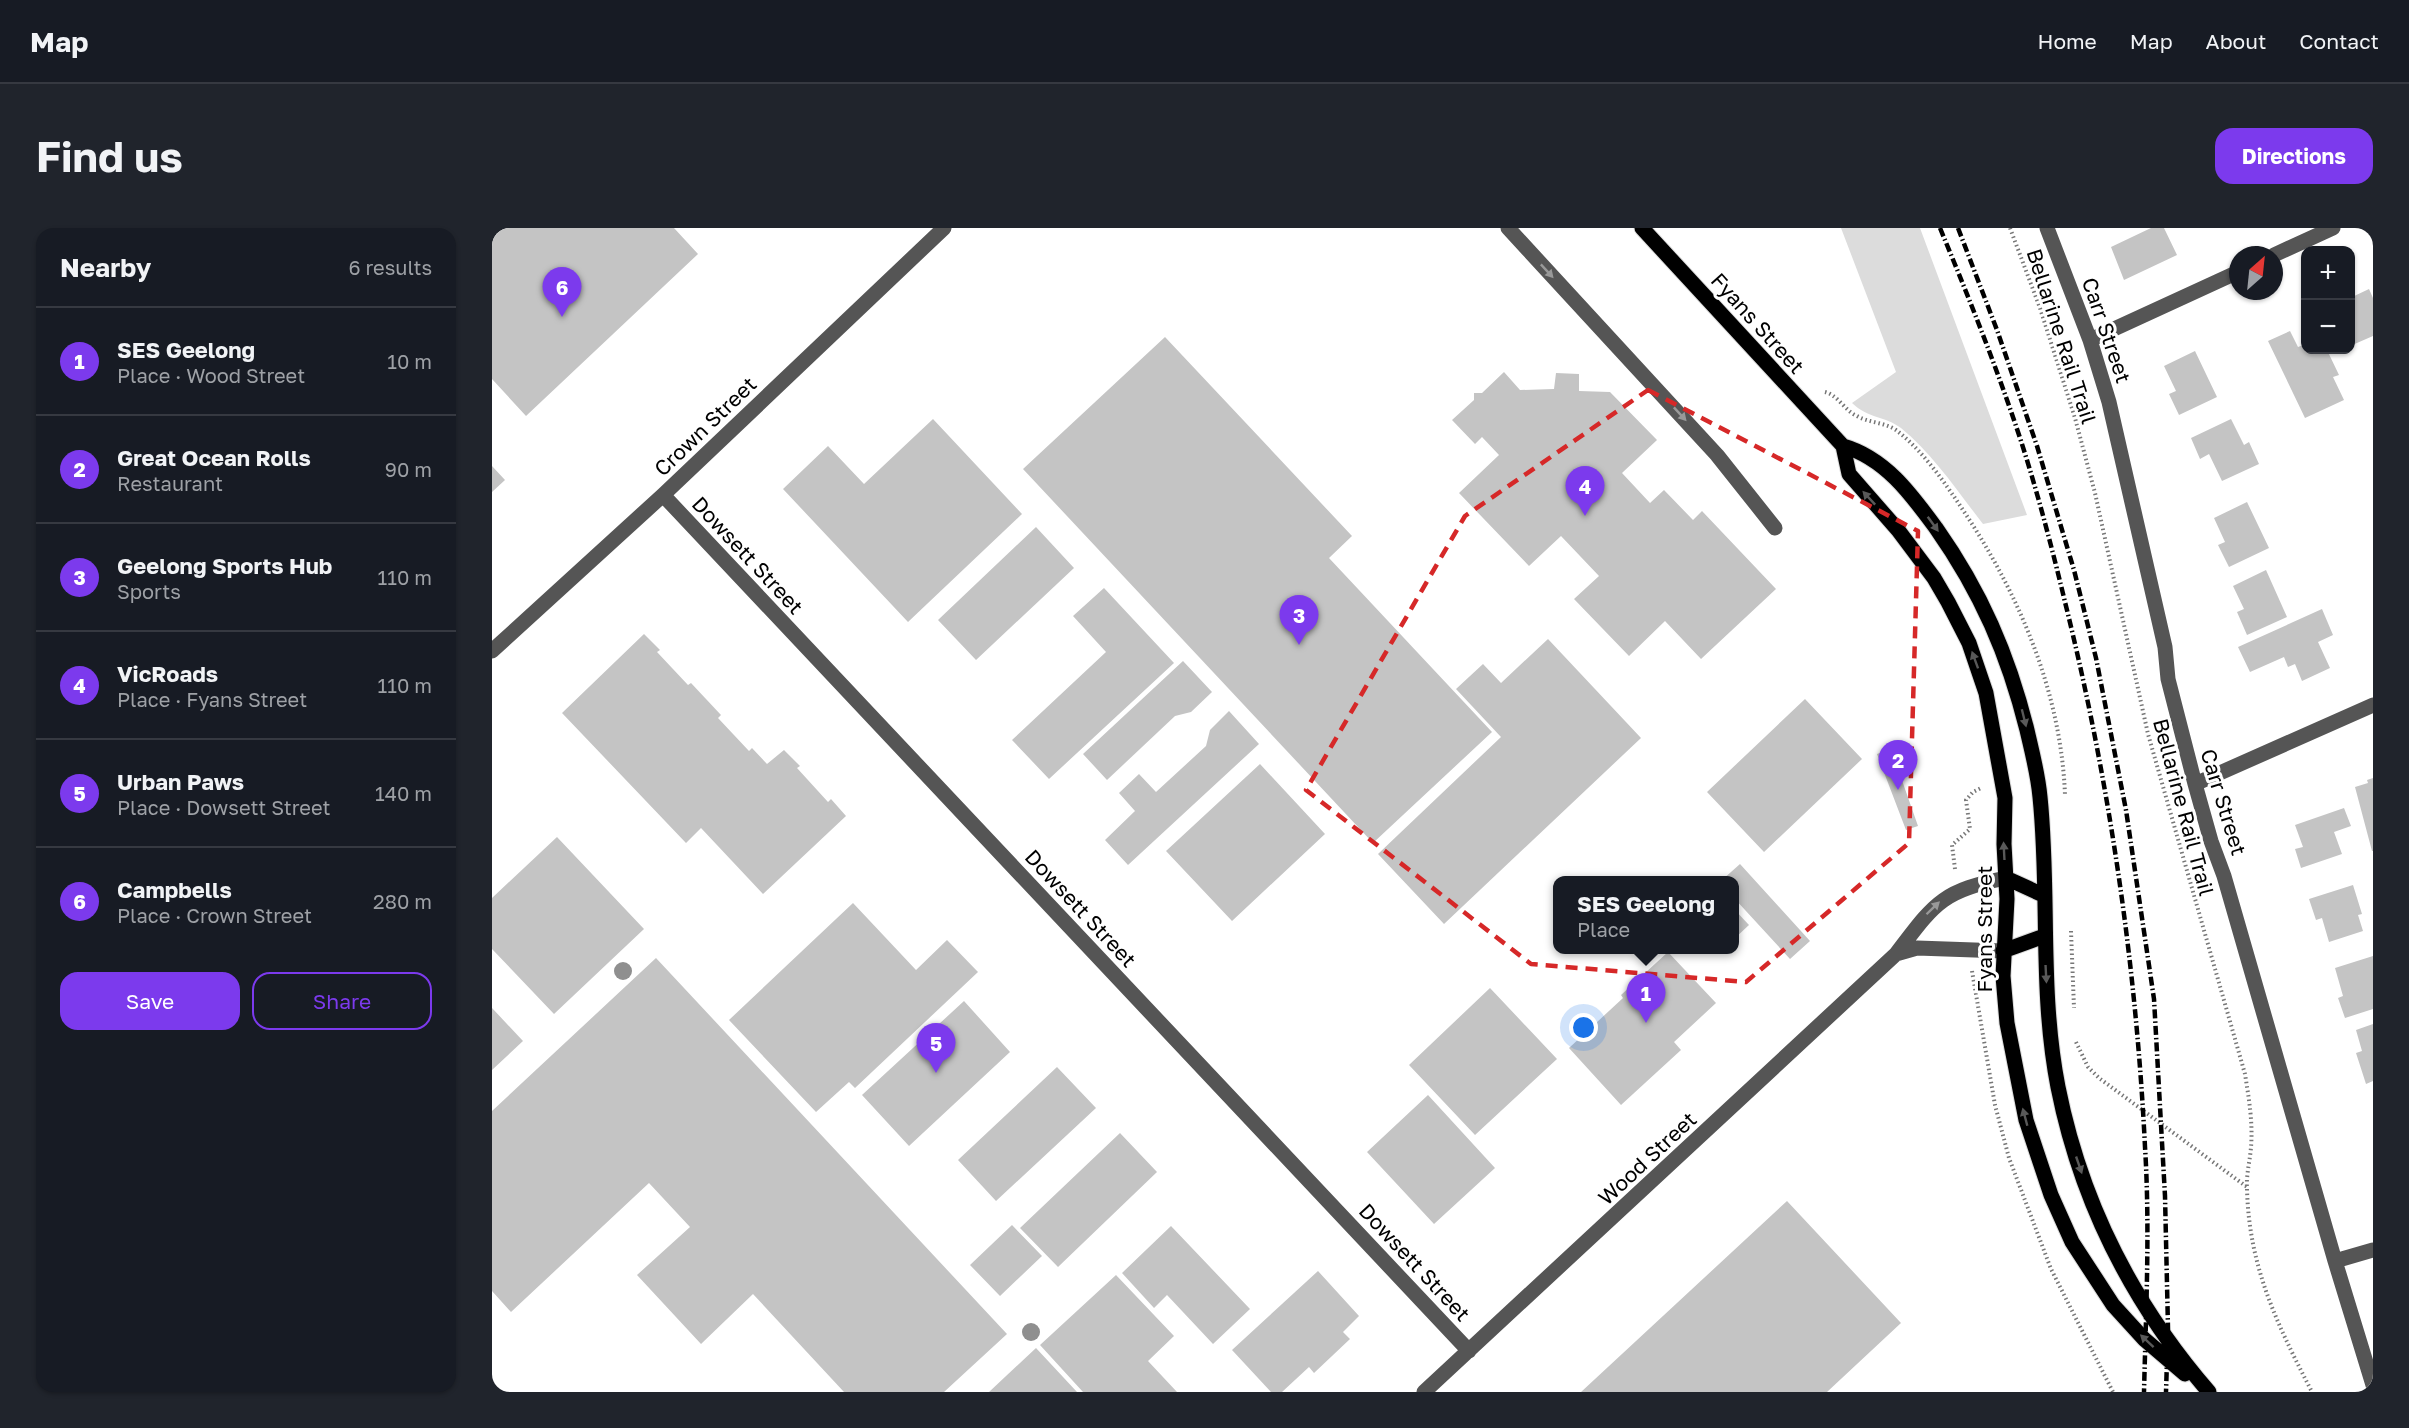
<!DOCTYPE html>
<meta charset="utf-8">
<style>
:root{--surface:#171b24;--page:#20242c;--text:#f1f3f6;--muted:#9ea1a6;--line:#363941;--accent:#7c3aed}
body{margin:0;font-family:"Golos Text",sans-serif;background:var(--page);color:var(--text)}
.controls{position:absolute;right:18px;top:18px;display:grid;overflow:hidden;border-radius:12px;box-shadow:0 2px 4px #0004}
.controls button{width:54px;height:54px;display:grid;place-items:center;padding:0;border:0;border-bottom:2px solid var(--line);background:var(--surface);color:var(--text);font:30px sans-serif}
.compass{position:absolute;left:1737px;top:18px;width:54px;height:54px;border-radius:50%;background:var(--surface);box-shadow:0 2px 4px #0004;rotate:27deg}
.you{position:absolute;left:1092px;top:800px;width:21px;height:21px;margin:-15px;border:4px solid #fff;border-radius:50%;background:#1a73e8;box-shadow:0 0 0 9px #1a73e833}
.badge{display:grid;place-items:center;width:39px;height:39px;border-radius:50%;background:var(--accent);color:#fff;font-size:20px;font-weight:700}
.pin{position:absolute;translate:-50% -50px;filter:drop-shadow(0 2px 3px #0008)}
.pin::after{content:'';position:absolute;top:32px;width:21px;height:18px;background:inherit;clip-path:polygon(0 0,100% 0,50% 100%)}
.popup{position:absolute;left:1061px;top:648px;width:186px;height:78px;box-sizing:border-box;display:grid;place-content:center;border-radius:12px;background:var(--surface);filter:drop-shadow(0 2px 4px #0005);font-size:20px;white-space:nowrap;color:var(--muted)}
.popup b{font-size:22px;color:var(--text)}
.popup::after{content:'';position:absolute;left:50%;top:100%;margin-left:-12px;border:12px solid transparent;border-top-color:var(--surface)}
.list{margin:0;padding:0;list-style:none}
h2{display:flex;justify-content:space-between;align-items:center;height:78px;margin:0;padding:0 24px;font-size:26px}
h2 small{font-size:20px;font-weight:400;color:var(--muted)}
.list li{display:grid;grid-template-columns:39px 1fr auto;gap:18px;align-items:center;box-sizing:border-box;height:108px;padding:0 24px;border-top:2px solid var(--line)}
.list b{display:block;font-size:22px;white-space:nowrap}
.list p{margin:0;font-size:20px;white-space:nowrap;color:var(--muted)}
.list em{font-size:20px;font-style:normal;color:var(--muted)}
.actions{display:flex;gap:12px;padding:18px 24px}
.actions a{flex:1;padding:14px 0;border:2px solid var(--accent);border-radius:18px;text-align:center;font-size:21px;color:var(--accent)}
.actions .main{background:var(--accent);color:#fff}
.map{position:relative;flex:none;width:1881px;height:1164px;overflow:hidden;border-radius:18px}
header{display:flex;align-items:center;gap:36px;box-sizing:border-box;height:84px;padding:0 30px;background:var(--surface);border-bottom:2px solid var(--line)}
header strong{font-size:28px}
nav{display:flex;gap:33px;margin-inline-start:auto;font-size:21px}
.intro{display:flex;align-items:center;justify-content:space-between;box-sizing:border-box;height:144px;padding:0 36px}
h1{margin:0;font-size:42px}
.button{padding:15px 27px;border-radius:18px;background:var(--accent);color:#fff;font-size:21px;font-weight:700}
main{display:flex;gap:36px;padding:0 36px}
aside{flex:1;background:var(--surface);border-radius:18px;box-shadow:0 2px 4px #0004}
.map>svg:first-child{display:block}
.green{fill:#dcdcdc}
.building{fill:#c4c4c4}
.lines{fill:none;stroke-linecap:round;stroke-linejoin:round}
.major-casing{stroke:#dbdbdb;stroke-width:17}
.path{stroke:#777;stroke-width:4;stroke-dasharray:1.5 3;stroke-linecap:butt}
.minor{stroke:#555;stroke-width:15}
.major{stroke:#000;stroke-width:15}
.rail{stroke:#000;stroke-width:4.5;stroke-dasharray:9 3 1.5 3;stroke-linecap:butt}
.tree{fill:#8f8f8f}
.oneway{fill:#999}
.oneway2{fill:#595959}
.marked{fill:none;stroke:#d62828;stroke-width:4.5;stroke-dasharray:12 8;stroke-linejoin:round}
.labels{text-anchor:middle;dominant-baseline:central;stroke-width:6;stroke-linejoin:round;paint-order:stroke}
.street-label{font-size:21px;fill:#000;stroke:#fff}
</style>
<header>
<strong>Map</strong>
<nav><a>Home</a><a>Map</a><a>About</a><a>Contact</a></nav>
</header>
<div class="intro"><h1>Find us</h1><a class="button">Directions</a></div>
<main>
<aside>
<h2>Nearby<small>6 results</small></h2>
<ul class="list">
<li><span class="badge">1</span><div><b>SES Geelong</b><p>Place · Wood Street</p></div><em>10 m</em></li>
<li><span class="badge">2</span><div><b>Great Ocean Rolls</b><p>Restaurant</p></div><em>90 m</em></li>
<li><span class="badge">3</span><div><b>Geelong Sports Hub</b><p>Sports</p></div><em>110 m</em></li>
<li><span class="badge">4</span><div><b>VicRoads</b><p>Place · Fyans Street</p></div><em>110 m</em></li>
<li><span class="badge">5</span><div><b>Urban Paws</b><p>Place · Dowsett Street</p></div><em>140 m</em></li>
<li><span class="badge">6</span><div><b>Campbells</b><p>Place · Crown Street</p></div><em>280 m</em></li>
</ul>
<div class="actions"><a class="main">Save</a><a>Share</a></div>
</aside>
<div class="map">
<svg width="1881" height="1164" viewBox="0 0 1881 1164">
<rect width="100%" height="100%" fill="#fff"/>
<path class="green" d="M1349 0H1428L1535 287 1491 296C1466 264 1441 226 1409 200 1393 188 1377 191 1360 175L1404 144Z"/>
<path class="building" d="M0 0H182L206 26 34 188 0 151Z
M1659 0H1672L1685 27 1632 52 1619 19Z
M1877 61 1881 70V108L1858 118V70Z
M1798 103 1806 119 1814 116V122H1835L1847 147 1841 149 1852 172 1813 190 1776 113Z
M673 109 860 308 837 330 1000 504 881 615 531 241Z
M1703 123 1725 169 1687 187 1677 166 1684 163 1672 138Z
M1012 144 1028 162 1062 161 1064 145 1087 146V163L1118 164 1165 212 1130 245 1158 275 1172 262 1201 292 1210 283 1284 361 1209 431 1173 393 1137 428 1082 371 1107 348 1069 308 1037 338 967 265 1007 227 990 209 983 216 960 192 982 172V165H990Z
M441 191 530 286 416 394 291 261 336 218 372 256Z
M1739 191 1752 217 1757 214 1767 236 1730 253 1717 226 1708 231 1699 210Z
M0 238 13 252 0 264Z
M1755 274 1777 320 1737 339 1726 317 1733 314 1722 290Z
M544 299 582 340 484 432 446 392Z
M1774 342 1795 389 1755 407 1745 384 1752 381 1741 358Z
M612 360 682 435 557 551 520 512 614 424 581 388Z
M1830 381 1841 407 1826 414 1838 440 1810 453 1803 436 1796 439 1792 429 1758 444 1746 419Z
M152 406 168 422 165 424 196 457 199 455 229 487 226 490 257 523 260 520 275 536 292 522 308 538 305 540 336 574 339 571 354 588 271 666 209 600 194 615 70 485Z
M1056 411 1149 510 952 696 886 626 1009 509 964 461 991 436 1009 455Z
M691 433 720 464 699 484 683 488 615 552 591 526Z
M1313 471 1370 531 1272 624 1215 564Z
M737 483 767 516 636 637 613 612 643 583 627 565 647 546 664 564 714 518 718 502Z
M1399 521 1426 598 1414 602 1385 526Z
M768 536 833 606 740 693 674 623Z
M1881 550V623H1880L1863 559 1876 555 1875 552Z
M1852 580 1859 598 1842 604 1850 626 1809 640 1803 621 1811 619 1803 597Z
M65 609 152 701 62 786 0 721V670Z
M1248 636 1318 713 1298 731 1242 670V652H1230Z
M1861 657 1870 686 1866 687 1871 703 1837 714 1830 690 1824 692 1817 671Z
M361 675 424 742 455 712 486 744 363 860 357 854 324 884 237 792Z
M1242 681 1257 697 1242 711Z
M1176 724 1224 775 1182 814 1189 822 1129 877 1077 820 1131 770 1129 767Z
M1881 728V781L1853 790 1846 770 1851 768 1843 740Z
M164 730 515 1106 452 1164H352L261 1066 209 1116 145 1047 198 999 157 955 19 1084 0 1063V883Z
M998 760 1065 831 983 907 917 837Z
M472 773 518 824 417 918 370 867Z
M0 780 31 813 0 842Z
M1881 796V853L1874 856 1864 825 1870 823 1864 802Z
M565 839 604 880 504 973 466 932Z
M936 867 1003 940 942 996 875 924Z
M628 905 665 944 566 1039 528 1000Z
M1295 973 1409 1095 1335 1164H1089Z
M520 997 550 1028 508 1068 478 1037Z
M679 998 758 1081 721 1116 675 1067 662 1080 630 1045Z
M826 1043 867 1088 851 1104 858 1111 822 1145 817 1139 790 1164H779L740 1122Z
M624 1047 682 1108 656 1133 685 1164H591L548 1117Z
M544 1120 585 1164H497Z"/>
<g class="lines">
<g class="major-casing">
<path id="major" d="M1150 0 1351 218C1393 230 1419 266 1444 300 1489 364 1516 426 1535 502 1540 524 1546 546 1548 569 1558 666 1547 762 1566 859 1589 975 1640 1075 1717 1164
M1351 218 1357 246 1406 302 1442 350 1456 374 1477 415 1494 465 1513 570 1512 616 1515 671 1511 748 1515 795 1534 892 1559 967 1580 1014 1621 1077 1652 1111 1693 1146
M1514 650 1551 667
M1511 723 1552 708"/>
</g>
<path class="path" d="M1518 0 1548 80 1583 190 1603 265 1656 506 1753 846C1757 871 1761 895 1759 919 1758 933 1754 947 1755 961 1757 1039 1785 1096 1820 1164
M1333 164C1346 167 1353 183 1365 188 1377 195 1392 194 1404 202 1430 222 1451 252 1469 279 1526 364 1569 463 1573 567
M1463 641 1460 617 1478 601 1474 572 1481 564 1489 560
M1579 703 1582 780
M1480 743 1503 877 1517 930 1559 1041 1621 1164
M1584 814 1596 839 1607 850 1755 959"/>
<path class="minor" d="M1016 0 1225 227 1283 300
M1555 0 1598 112 1617 174 1673 419 1676 451 1703 556 1719 613 1732 648 1843 1033 1881 1157
M1782 27 1841 0
M1598 112 1746 44
M171 267 977 1123
M0 423 171 267 452 0
M1703 556 1881 477
M1404 726 1425 720 1511 723
M1843 1033 1881 1022
M932 1164 1404 726C1443 675 1449 663 1514 650"/>
<use href="#major" class="major"/>
<path class="rail" d="M1448 0C1477 70 1505 140 1529 213 1546 266 1560 320 1573 374 1617 552 1644 735 1653 919 1658 1000 1654 1082 1652 1164
M1466 0 1505 102 1545 218 1582 342 1604 430 1634 582 1662 771 1673 968 1676 1100 1674 1164"/>
</g>
<g class="tree">
<circle cx="131" cy="743" r="9"/>
<circle cx="539" cy="1104" r="9"/>
</g>
<defs><path id="oneway-solid" d="M-6-.8H1V-3.2L6.5 0L1 3.2V.8H-6Z" transform="scale(1.5)"/></defs>
<g class="oneway">
<use href="#oneway-solid" transform="translate(1055 43) rotate(47)"/>
<use href="#oneway-solid" transform="translate(1188 186) rotate(47)"/>
<use href="#oneway-solid" transform="translate(1441 680) rotate(-44)"/>
</g>
<g class="oneway2">
<use href="#oneway-solid" transform="translate(1377 270) rotate(-133)"/>
<use href="#oneway-solid" transform="translate(1441 296) rotate(54)"/>
<use href="#oneway-solid" transform="translate(1483 432) rotate(-110)"/>
<use href="#oneway-solid" transform="translate(1532 490) rotate(76)"/>
<use href="#oneway-solid" transform="translate(1512 623) rotate(-93)"/>
<use href="#oneway-solid" transform="translate(1554 746) rotate(87)"/>
<use href="#oneway-solid" transform="translate(1533 889) rotate(-105)"/>
<use href="#oneway-solid" transform="translate(1587 937) rotate(71)"/>
<use href="#oneway-solid" transform="translate(1655 1113) rotate(-137)"/>
</g>
<path class="marked" d="M1156 162 1426 303 1417 615 1254 754 1039 736 814 562 973 288Z"/>
<g class="labels">
<g class="street-label">
<text transform="translate(1266 95) rotate(48)">Fyans Street</text>
<text transform="translate(1615 102) rotate(71)">Carr Street</text>
<text transform="translate(1570 108) rotate(72)">Bellarine Rail Trail</text>
<text transform="translate(213 198) rotate(-44)">Crown Street</text>
<text transform="translate(256 327) rotate(47)">Dowsett Street</text>
<text transform="translate(1732 574) rotate(73)">Carr Street</text>
<text transform="translate(1692 579) rotate(75)">Bellarine Rail Trail</text>
<text transform="translate(589 680) rotate(47)">Dowsett Street</text>
<text transform="translate(1492 701) rotate(-90)">Fyans Street</text>
<text transform="translate(1155 930) rotate(-43)">Wood Street</text>
<text transform="translate(923 1034) rotate(47)">Dowsett Street</text>
</g>
</g>
</svg>
<div class="controls">
<button>+</button>
<button>−</button>
</div>
<svg class="compass" viewBox="-18 -18 36 36"><path d="M0-13l5 13h-10z" fill="#e53935"/><path d="M0 13l5-13h-10z" fill="#9ea1a6"/></svg>
<div class="you"></div>
<div class="pin badge" style="left:1154px;top:795px">1</div>
<div class="popup"><b>SES Geelong</b>Place</div>
<div class="pin badge" style="left:1406px;top:562px">2</div>
<div class="pin badge" style="left:807px;top:417px">3</div>
<div class="pin badge" style="left:1093px;top:288px">4</div>
<div class="pin badge" style="left:444px;top:845px">5</div>
<div class="pin badge" style="left:70px;top:89px">6</div>
</div>
</main>
